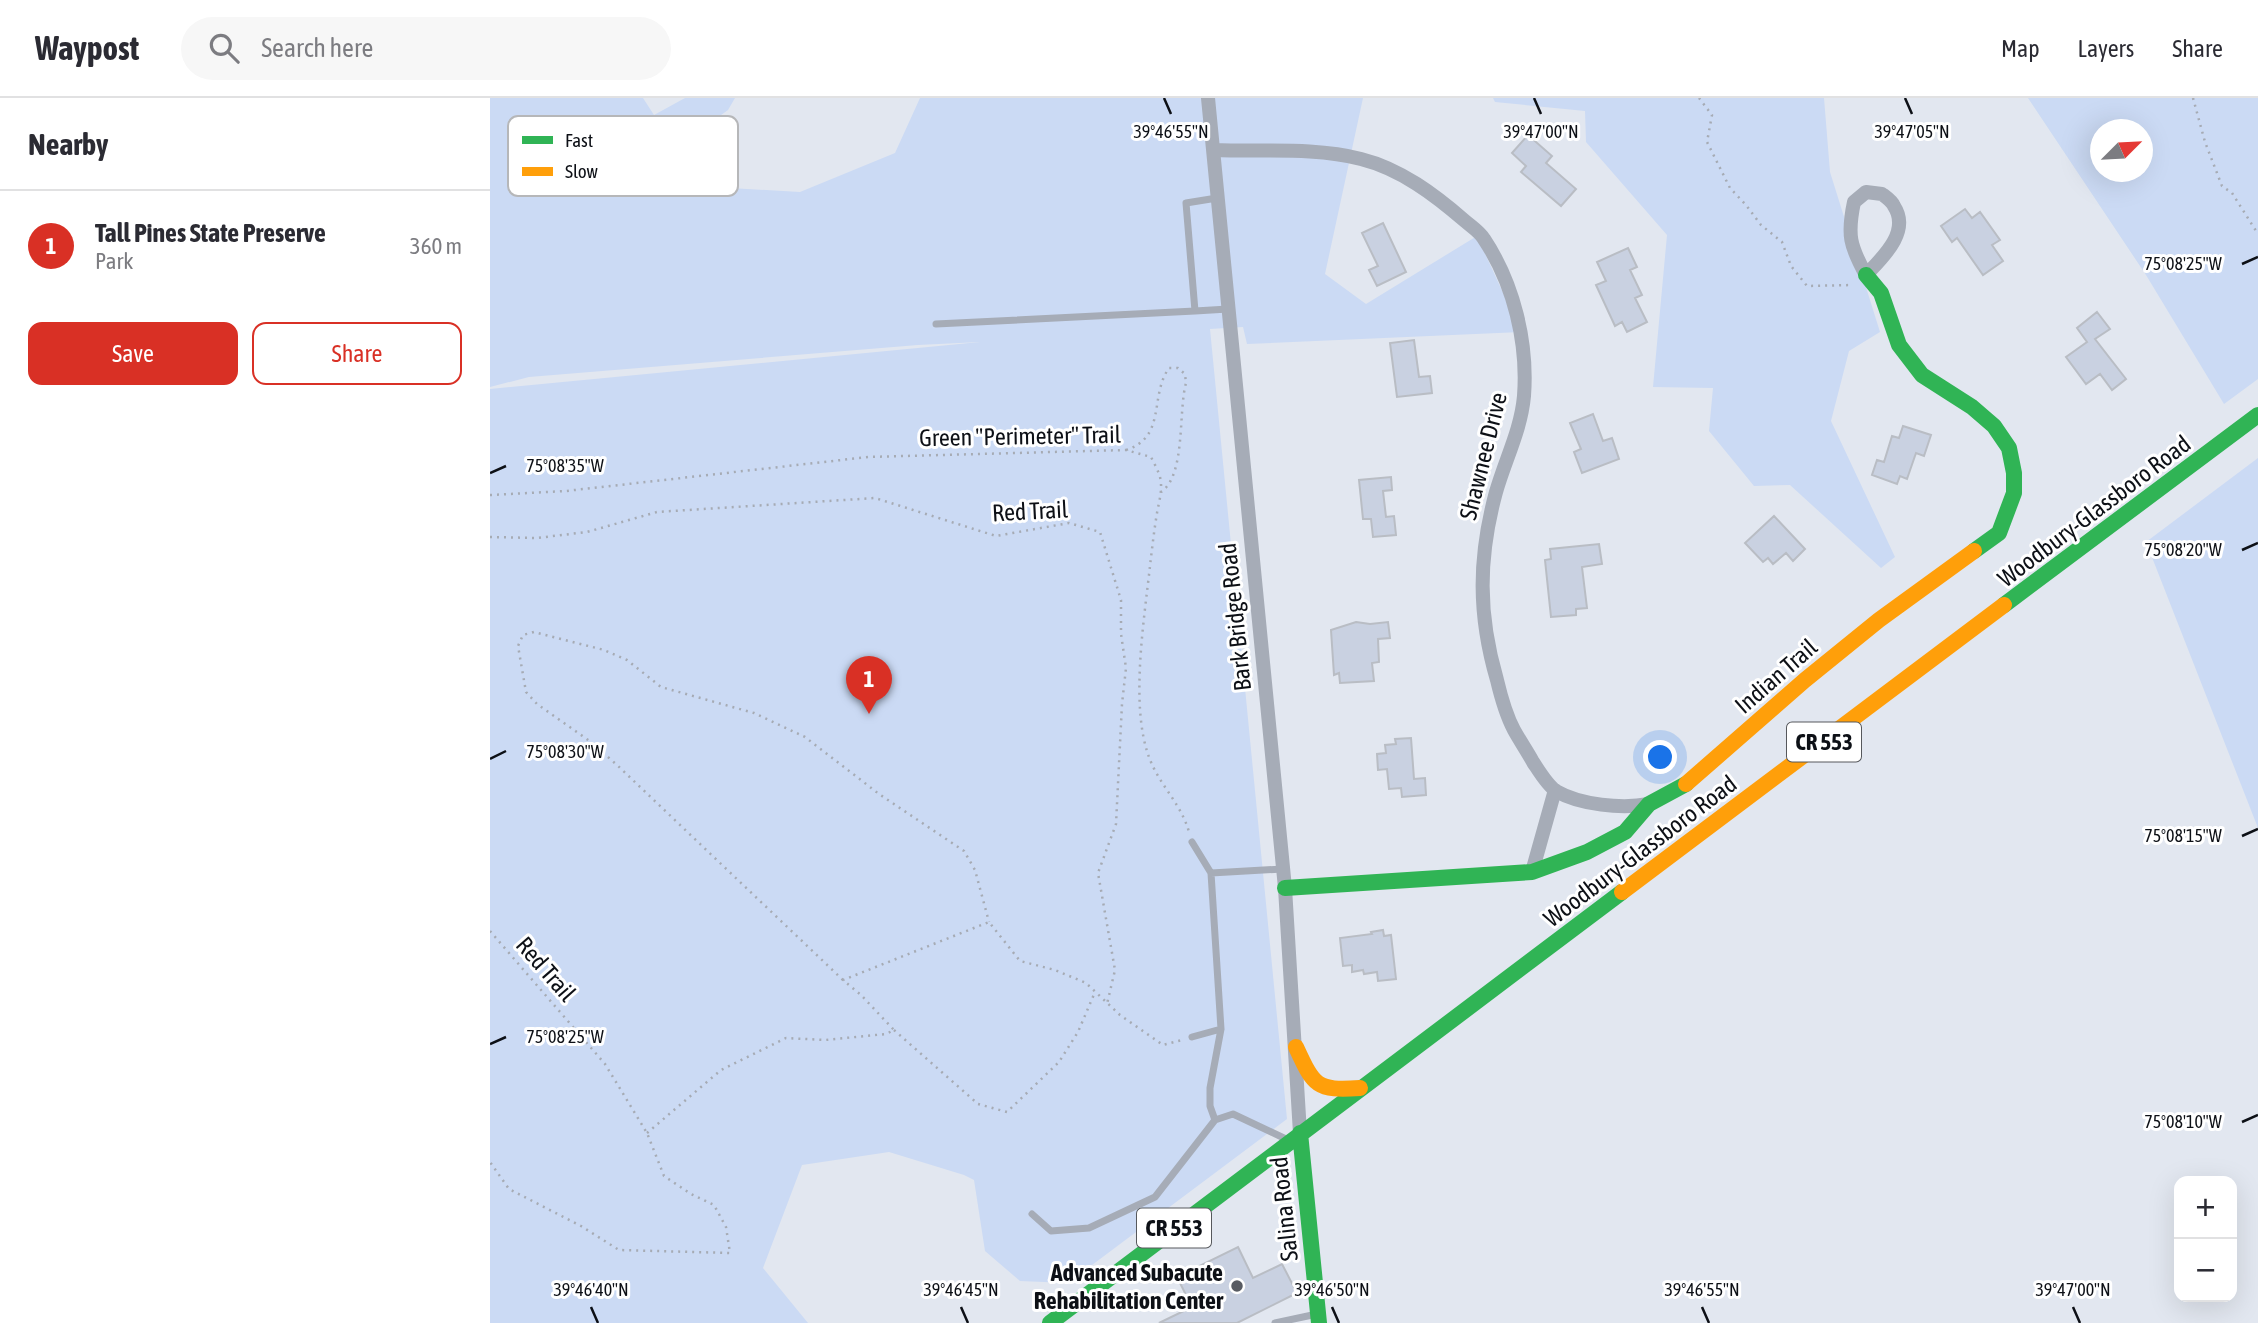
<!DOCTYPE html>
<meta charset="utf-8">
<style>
:root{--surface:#fff;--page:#f7f7f7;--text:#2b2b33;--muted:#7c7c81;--line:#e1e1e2;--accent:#d93025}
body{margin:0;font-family:"Asap Condensed",sans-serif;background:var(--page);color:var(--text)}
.controls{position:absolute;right:21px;bottom:21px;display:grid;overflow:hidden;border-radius:14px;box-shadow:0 7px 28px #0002}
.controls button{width:63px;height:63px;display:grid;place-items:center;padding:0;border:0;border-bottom:2px solid var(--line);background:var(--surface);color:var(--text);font:35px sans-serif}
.compass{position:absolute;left:1600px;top:21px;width:63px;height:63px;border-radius:50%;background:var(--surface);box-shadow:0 7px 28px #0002;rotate:66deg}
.you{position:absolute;left:1171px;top:660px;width:24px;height:24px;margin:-18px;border:5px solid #fff;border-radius:50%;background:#1a73e8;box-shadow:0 0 0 10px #1a73e833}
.badge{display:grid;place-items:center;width:46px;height:46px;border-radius:50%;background:var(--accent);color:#fff;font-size:23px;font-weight:700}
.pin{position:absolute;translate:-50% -58px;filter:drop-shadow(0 2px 4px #0008)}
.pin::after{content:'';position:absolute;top:37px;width:24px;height:21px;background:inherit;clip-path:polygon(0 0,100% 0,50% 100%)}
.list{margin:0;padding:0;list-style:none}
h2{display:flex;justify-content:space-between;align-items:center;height:91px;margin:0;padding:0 28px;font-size:30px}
h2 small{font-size:23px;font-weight:400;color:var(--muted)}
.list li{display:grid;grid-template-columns:46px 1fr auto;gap:21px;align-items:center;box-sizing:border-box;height:112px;padding:0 28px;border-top:2px solid var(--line)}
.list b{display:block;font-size:26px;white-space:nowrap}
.list p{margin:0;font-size:23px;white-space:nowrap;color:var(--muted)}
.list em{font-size:23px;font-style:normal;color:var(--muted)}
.actions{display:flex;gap:14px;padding:21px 28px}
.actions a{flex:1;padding:16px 0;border:2px solid var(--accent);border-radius:14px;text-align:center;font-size:24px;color:var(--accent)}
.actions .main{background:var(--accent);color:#fff}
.icon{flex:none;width:38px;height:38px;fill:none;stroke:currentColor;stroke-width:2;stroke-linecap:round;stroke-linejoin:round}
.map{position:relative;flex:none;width:1768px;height:1225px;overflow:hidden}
header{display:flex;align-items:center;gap:42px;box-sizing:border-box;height:98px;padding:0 35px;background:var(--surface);border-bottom:2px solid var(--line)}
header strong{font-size:33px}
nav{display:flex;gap:38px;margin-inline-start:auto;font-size:24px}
.search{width:490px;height:63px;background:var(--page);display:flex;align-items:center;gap:18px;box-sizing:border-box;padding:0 24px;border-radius:38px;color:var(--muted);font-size:26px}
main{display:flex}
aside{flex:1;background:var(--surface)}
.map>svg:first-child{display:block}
.green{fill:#cbdaf4;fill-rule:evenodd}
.building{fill:#c9d1e1;stroke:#b9bdc4;stroke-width:2}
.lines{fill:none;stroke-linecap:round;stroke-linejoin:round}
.path{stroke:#a6abb4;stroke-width:2.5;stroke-dasharray:2 5;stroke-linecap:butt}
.lane{stroke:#a6acb7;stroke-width:7}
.street{stroke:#a6acb7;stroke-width:14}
.fast{stroke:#30b455;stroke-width:16}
.slow{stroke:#ff9f0a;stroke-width:16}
.ticks{fill:none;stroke:#0d1016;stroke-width:2.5}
.poi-dot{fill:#585b62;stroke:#fff;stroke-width:2.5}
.labels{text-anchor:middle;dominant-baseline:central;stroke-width:6;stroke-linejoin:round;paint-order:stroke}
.shield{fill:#fff;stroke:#56585c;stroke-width:2}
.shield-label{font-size:23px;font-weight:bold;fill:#0d1016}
.street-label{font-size:24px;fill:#0d1016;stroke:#fff}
.poi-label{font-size:24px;font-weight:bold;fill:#0d1016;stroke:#fff;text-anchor:end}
.key{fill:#fff;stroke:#b6b7b9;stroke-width:2}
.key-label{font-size:19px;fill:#0d1016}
.ticks-label{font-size:18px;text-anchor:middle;fill:#0d1016;stroke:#fff;stroke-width:6;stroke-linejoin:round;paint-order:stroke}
</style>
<header>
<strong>Waypost</strong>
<div class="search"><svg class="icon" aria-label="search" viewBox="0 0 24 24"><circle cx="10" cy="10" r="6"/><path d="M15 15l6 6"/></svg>Search here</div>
<nav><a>Map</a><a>Layers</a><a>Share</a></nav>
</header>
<main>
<aside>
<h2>Nearby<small></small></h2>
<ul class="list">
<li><span class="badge">1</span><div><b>Tall Pines State Preserve</b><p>Park</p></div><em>360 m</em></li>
</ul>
<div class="actions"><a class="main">Save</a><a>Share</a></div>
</aside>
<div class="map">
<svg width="1768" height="1225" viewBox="0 0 1768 1225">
<rect width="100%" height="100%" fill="#e2e7f0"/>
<path class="green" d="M0 0H153L164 17 195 0H245L238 12 138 84 310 94 405 55 430 0H873L835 176 876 206 987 138 1031 234 757 246 753 229 720 231 797 1021 578 1185 530 1183 495 1153 484 1082 474 1077 399 1054 312 1067 273 1170 318 1225H0V291L490 244 428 247 39 279 0 289Z
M1003 0H1334L1340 74 1390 234 1359 253 1341 323 1405 459 1391 470 1300 387 1264 388 1219 333 1223 290 1163 289 1177 137 1096 44 1095 13 1005 4Z
M1538 0H1768V281L1734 306 1656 177ZM1610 32H1652V74H1610Z
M1768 360V730L1656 444Z"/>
<path class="building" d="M1038 37 1062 58 1056 65 1086 91 1071 108 1031 74 1036 68 1022 55Z
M1475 111 1482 120 1490 114 1510 142 1502 147 1513 163 1493 177 1467 140 1462 144 1451 128Z
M893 125 916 174 887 188 879 172 888 168 872 135Z
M1138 150 1147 169 1140 172 1152 197 1145 200 1157 224 1137 234 1132 224 1125 228 1106 187 1116 183 1107 164Z
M1607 214 1620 231 1605 241 1636 281 1622 292 1610 276 1596 286 1576 259 1597 244 1587 230Z
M924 242 929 279 940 278 942 295 907 299 900 245Z
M1103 316 1113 343 1122 340 1129 361 1092 375 1084 354 1091 351 1080 325Z
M1413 328 1441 337 1434 358 1426 355 1417 381 1410 378 1407 386 1382 377 1387 362 1394 364 1402 338 1409 340Z
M901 379 902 392 893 393 896 419 904 418 906 437 883 439 881 421H873L869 382Z
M1284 418 1315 451 1303 463 1296 455 1283 466 1278 460 1273 464 1255 445Z
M1109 446 1112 466 1092 469 1097 510 1086 511V517L1061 519 1055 462 1061 461 1060 451Z
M866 524 880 526 898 524 900 540 888 541 889 564 882 565 884 583 850 585 849 575 844 577 841 532Z
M921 640 924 681 935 680 936 697 912 699 911 690 899 691 897 671 888 672 887 656 896 655 895 647 906 646 905 641Z
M893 832 894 838 901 837 906 881 888 883 887 874 874 876 873 872 862 874V867L853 868 850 840 882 836 881 834Z
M748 1149 763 1180 792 1166 807 1195 747 1225H669L702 1209 687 1179Z"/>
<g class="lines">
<path class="path" d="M1209 0 1222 17 1217 44 1240 90 1256 107 1271 127 1292 144 1301 168 1317 188 1363 187
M1703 0 1715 44 1732 88 1742 95 1768 136
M636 352C677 339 659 298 679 270H688L695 276 696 285C688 314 696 377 671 394
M0 397 76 393 378 359 636 352 661 359C664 365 668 372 670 379 673 392 669 403 667 415 664 433 662 451 660 468 654 523 640 608 659 659 669 687 691 705 699 734
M0 439 47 440 97 434 167 414 385 400 506 438 579 425 610 434 631 502V536L636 570 632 606 626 726 608 775 625 872 617 906
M0 833 115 966 157 1035 174 1078 201 1096 224 1107 236 1129 240 1155 129 1152 91 1128 19 1091 0 1064
M353 882 127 667 101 644 47 606 36 594 28 548 33 537 44 534 114 552 137 562 171 589 264 615 315 639 389 696 474 753 485 772 499 824
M404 932 488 1006 517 1014 569 964 588 934 605 894
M157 1035 231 972 296 940 335 942 396 936 404 932 371 897 353 882 499 824 530 863 565 872 596 885 630 917 673 947 692 942"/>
<path class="lane" d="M727 100 696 105 705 213 738 211
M446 226 705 213
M702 744 721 775 731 931 720 990V1008L725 1022
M721 775 793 771
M702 939 731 931
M542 1116 561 1133 599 1130 665 1099 725 1022 743 1016 796 1041
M785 1225 827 1216"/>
<path class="street" d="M718 0 795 790 810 1035
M724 52C772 54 824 49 871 61 911 71 945 97 975 123 982 129 990 134 994 141 1024 186 1038 245 1034 298 1031 332 1015 362 1006 394 988 460 988 517 1007 582 1011 599 1016 617 1024 632 1030 643 1037 653 1043 664 1049 673 1057 687 1066 693 1090 707 1132 711 1159 706
M1376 94 1392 96C1396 99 1402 103 1404 108 1421 134 1392 160 1376 177 1360 148 1357 137 1364 104Z
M1042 774 1065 692"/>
<path class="fast" d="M1376 177 1391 195 1409 247 1432 277 1482 309 1504 328 1519 350 1524 375V395L1509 435 1484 453
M1514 507 1768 317
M795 790 1042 774 1097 754 1135 734 1159 706 1196 686
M810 1035 829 1225
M560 1225 1132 794"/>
<path class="slow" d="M1196 686 1315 582 1389 522 1484 453
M1132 794 1514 507
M806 949C824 988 826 993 870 990"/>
</g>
<path class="ticks" d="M674 0 681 16M1044 0 1051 16M1415 0 1422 16M1752 166 1768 159M0 375 16 368M1752 452 1768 445M0 661 16 653M1752 738 1768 731M0 946 16 939M1752 1024 1768 1017M101 1209 108 1225M471 1209 478 1225M842 1209 849 1225M1212 1209 1219 1225M1583 1209 1590 1225"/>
<circle class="poi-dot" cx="747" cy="1188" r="7"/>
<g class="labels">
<g class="shield">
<rect x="1297" y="624.5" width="74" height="39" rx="5"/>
<rect x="647" y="1110.5" width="74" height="39" rx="5"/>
</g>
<g class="shield-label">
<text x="1334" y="644">CR 553</text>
<text x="684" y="1130">CR 553</text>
</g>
<g class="street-label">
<text transform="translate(530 338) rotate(-1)">Green "Perimeter" Trail</text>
<text transform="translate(993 358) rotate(-76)">Shawnee Drive</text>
<text transform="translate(540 413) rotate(-3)">Red Trail</text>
<text transform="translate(1604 413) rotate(-37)">Woodbury-Glassboro Road</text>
<text transform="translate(745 519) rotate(-96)">Bark Bridge Road</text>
<text transform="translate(1286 578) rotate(-41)">Indian Trail</text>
<text transform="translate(1150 753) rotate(-37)">Woodbury-Glassboro Road</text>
<text transform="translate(56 871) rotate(49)">Red Trail</text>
<text transform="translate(794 1111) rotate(-96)">Salina Road</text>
</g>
<g class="poi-label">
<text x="733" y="1174">Advanced Subacute<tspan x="733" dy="28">Rehabilitation Center</tspan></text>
</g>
</g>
<rect x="18" y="18" width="230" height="80" rx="10" class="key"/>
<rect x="32" y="38" width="31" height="8" fill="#30b455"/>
<rect x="32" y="69" width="31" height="9" fill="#ff9f0a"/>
<g class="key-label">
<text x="75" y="49">Fast</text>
<text x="75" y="80">Slow</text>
</g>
<g class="ticks-label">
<text x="1422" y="40">39°47'05"N</text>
<text x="681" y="40">39°46'55"N</text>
<text x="1051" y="40">39°47'00"N</text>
<text x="1693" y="172">75°08'25"W</text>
<text x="75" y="374">75°08'35"W</text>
<text x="1693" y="458">75°08'20"W</text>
<text x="75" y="660">75°08'30"W</text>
<text x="1693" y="744">75°08'15"W</text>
<text x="75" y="945">75°08'25"W</text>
<text x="1693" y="1030">75°08'10"W</text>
<text x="101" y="1198">39°46'40"N</text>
<text x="471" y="1198">39°46'45"N</text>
<text x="842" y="1198">39°46'50"N</text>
<text x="1212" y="1198">39°46'55"N</text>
<text x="1583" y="1198">39°47'00"N</text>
</g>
</svg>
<div class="controls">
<button>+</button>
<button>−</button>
</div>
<svg class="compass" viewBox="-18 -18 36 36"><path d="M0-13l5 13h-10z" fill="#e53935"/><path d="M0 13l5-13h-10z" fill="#7c7c81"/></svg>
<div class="you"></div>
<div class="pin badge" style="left:379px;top:616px">1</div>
</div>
</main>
